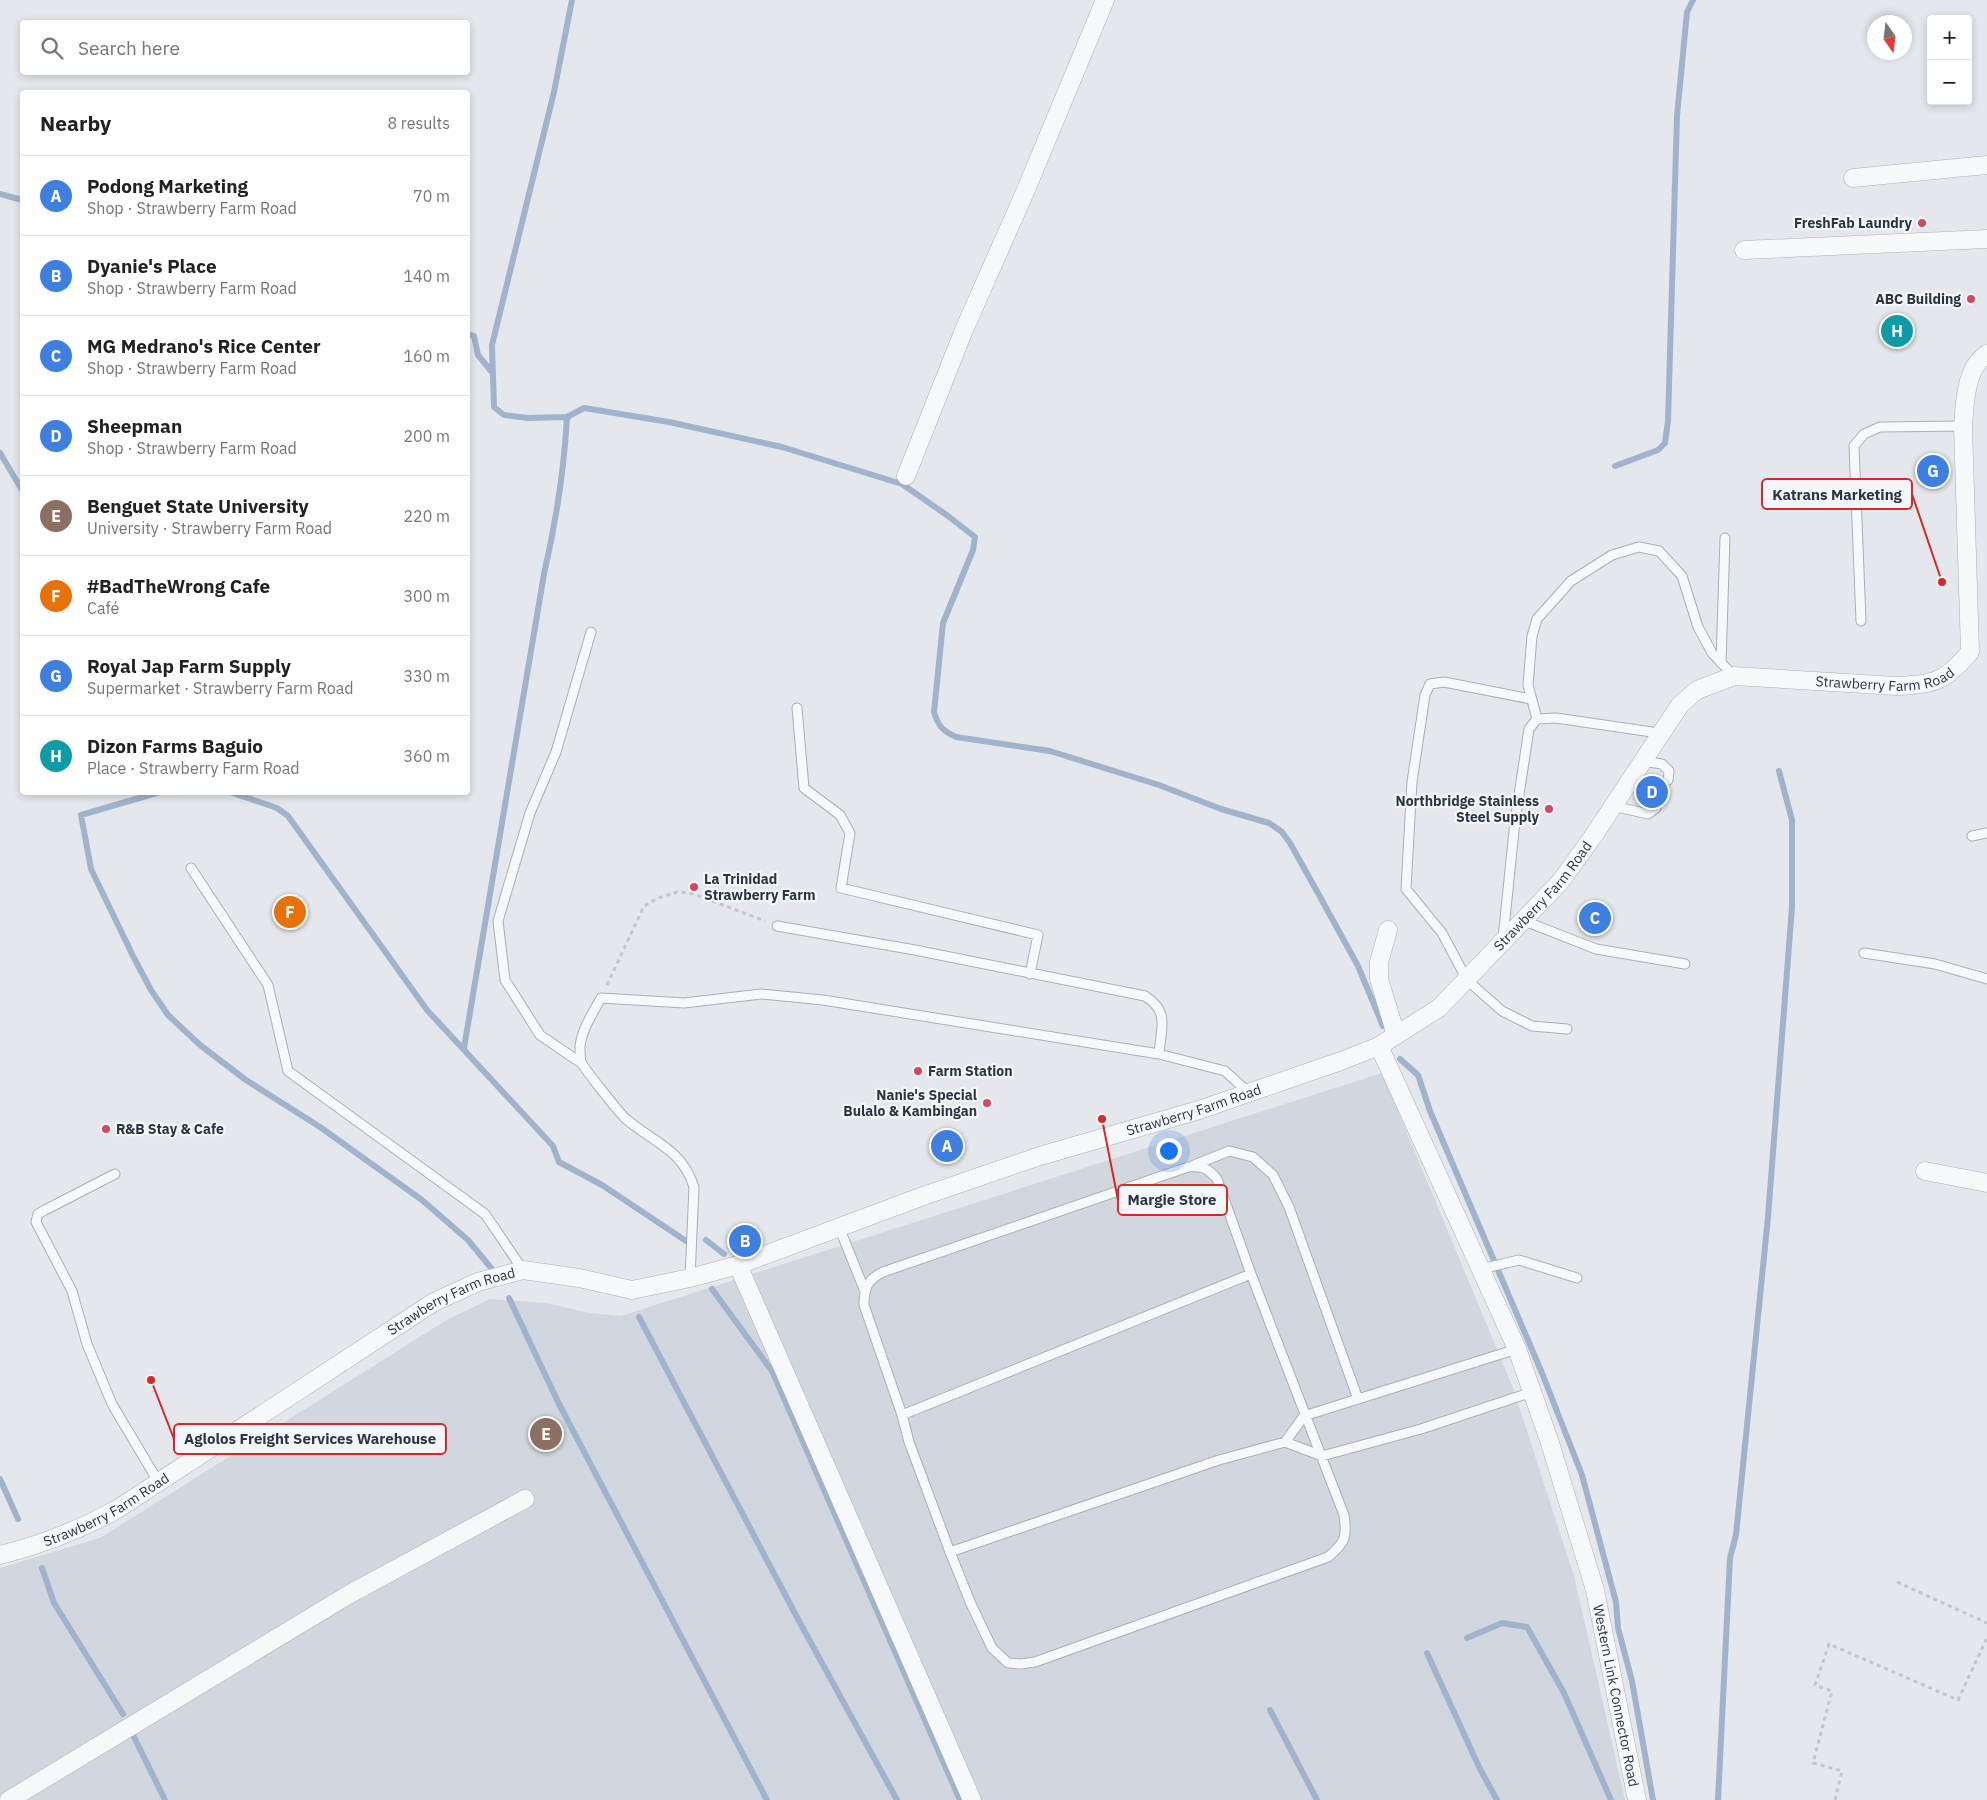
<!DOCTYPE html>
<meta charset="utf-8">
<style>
:root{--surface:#fff;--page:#f6f6f6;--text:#202124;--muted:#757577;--line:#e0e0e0;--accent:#d93025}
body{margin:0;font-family:"IBM Plex Sans",sans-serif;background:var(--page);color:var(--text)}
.controls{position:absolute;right:15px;top:15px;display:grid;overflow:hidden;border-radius:5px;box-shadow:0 2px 8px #0003}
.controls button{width:45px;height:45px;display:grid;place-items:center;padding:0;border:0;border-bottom:1px solid var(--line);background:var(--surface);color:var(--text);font:25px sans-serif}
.compass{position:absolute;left:1867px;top:15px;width:45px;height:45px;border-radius:50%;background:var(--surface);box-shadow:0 2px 8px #0003;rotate:166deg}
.you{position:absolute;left:1168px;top:1150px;width:18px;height:18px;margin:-12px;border:4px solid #fff;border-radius:50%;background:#1a73e8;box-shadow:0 0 0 8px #1a73e833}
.badge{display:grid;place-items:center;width:32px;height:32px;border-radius:50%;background:var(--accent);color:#fff;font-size:16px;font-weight:700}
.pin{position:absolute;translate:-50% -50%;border:2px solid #fff;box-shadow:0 1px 5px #0006}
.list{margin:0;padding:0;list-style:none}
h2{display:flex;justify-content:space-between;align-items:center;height:65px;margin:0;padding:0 20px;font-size:21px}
h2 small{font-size:16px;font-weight:400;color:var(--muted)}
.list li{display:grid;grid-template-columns:32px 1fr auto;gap:15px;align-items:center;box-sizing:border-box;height:80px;padding:0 20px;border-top:1px solid var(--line)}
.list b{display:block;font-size:19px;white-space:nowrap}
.list p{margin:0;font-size:16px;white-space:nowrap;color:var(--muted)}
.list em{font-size:16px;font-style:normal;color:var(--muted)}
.icon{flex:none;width:28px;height:28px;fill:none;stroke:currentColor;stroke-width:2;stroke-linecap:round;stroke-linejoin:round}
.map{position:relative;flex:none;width:1987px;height:1800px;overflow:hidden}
.search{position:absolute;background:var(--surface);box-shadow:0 2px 8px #0003;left:20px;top:20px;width:450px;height:55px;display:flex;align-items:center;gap:12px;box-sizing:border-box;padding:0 18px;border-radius:5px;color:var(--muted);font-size:19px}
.panel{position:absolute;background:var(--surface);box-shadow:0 2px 8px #0003;left:20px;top:90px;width:450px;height:705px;border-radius:5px}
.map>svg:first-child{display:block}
.built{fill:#d2d6de}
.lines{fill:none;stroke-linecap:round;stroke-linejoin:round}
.stream{stroke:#9fb4cc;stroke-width:6}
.lane-casing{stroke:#a9aeb7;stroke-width:11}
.street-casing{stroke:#a9aeb7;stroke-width:19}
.path{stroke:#c2c5cb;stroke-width:3;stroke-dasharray:4 4;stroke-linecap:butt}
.lane{stroke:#f7f8fa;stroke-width:9}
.street{stroke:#f7f8fa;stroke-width:18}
.poi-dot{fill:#d1495b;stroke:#f4f6f9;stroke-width:2}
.labels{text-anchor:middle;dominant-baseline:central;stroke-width:4.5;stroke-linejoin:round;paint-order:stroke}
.poi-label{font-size:14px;font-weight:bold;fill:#2b3445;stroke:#f4f6f9;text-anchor:end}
.street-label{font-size:14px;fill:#2b3445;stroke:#f4f6f9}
.leader{fill:none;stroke:#d62828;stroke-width:2}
.callout-dot{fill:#d62828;stroke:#f4f6f9;stroke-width:2}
.callout{fill:#f4f6f9;stroke:#d62828;stroke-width:2}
.callout-label{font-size:15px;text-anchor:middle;font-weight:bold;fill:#2b3445}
</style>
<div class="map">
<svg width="1987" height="1800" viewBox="0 0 1987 1800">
<rect width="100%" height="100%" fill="#e4e7ec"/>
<path class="built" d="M1382 1073 1513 1388 1574 1576 1625 1800H0V1568L100 1538 445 1321 490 1299 546 1303 589 1313 621 1316Z"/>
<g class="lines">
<path class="stream" d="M572 0 554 92 492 345 494 407 504 415 528 418 567 417 584 408 669 422 782 447 902 484 948 516 975 537 973 550 943 623 934 712C938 726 943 731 956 737L1050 751 1159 785 1221 809 1269 823 1282 832 1290 843 1319 895 1358 966 1383 1026
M0 194 22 200
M468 334 474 336 478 355 491 371
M0 453 22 490
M1615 466 1658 450 1665 443 1668 421 1677 116 1687 12 1693 0
M160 792 81 815 91 869 134 958 151 990 168 1015 200 1045 246 1080 320 1127 422 1200 468 1240 496 1274
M230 792 277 808 288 816 427 1010 553 1146 559 1162 602 1185 686 1241
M464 1048 544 574C556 522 564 471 567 417
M1400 1059 1418 1075 1430 1111 1542 1373 1582 1475 1616 1602 1618 1628 1632 1681 1653 1800
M706 1240 724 1254
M712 1289 772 1371 960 1800
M509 1298 559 1404 767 1800
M639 1317 799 1621 897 1800
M0 1479 18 1519
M42 1568 54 1603 123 1714
M1467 1638 1502 1623 1527 1627 1564 1693 1611 1800
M1427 1653 1480 1769 1497 1800
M1270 1710 1317 1800
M132 1733 165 1800
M1718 1800 1730 1558 1736 1535 1768 1217 1792 907V820L1779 771"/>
<g class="lane-casing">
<path id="lane" d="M1861 621 1854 446 1864 434 1880 427 1963 426
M1721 663 1725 538
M1531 699 1444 682 1430 684 1425 695 1412 782 1406 889 1442 933 1467 980 1502 1011 1532 1026 1567 1029
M797 708 804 788 840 815 850 833 841 888 1038 935 1030 974
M1537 719 1528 685 1532 636 1537 619 1571 581 1612 555 1639 547 1659 551 1682 576 1698 627 1712 653 1734 676
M1642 761 1662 764 1669 771 1668 780
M1613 806 1648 814 1656 808
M1972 836 1987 833
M191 868 268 985 288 1071 485 1214 523 1270
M1522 920 1596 949 1685 964
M777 926 915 950 1145 996C1170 1012 1161 1027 1159 1054
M1503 938 1515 821 1529 729 1537 719 1556 718 1659 733
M1864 953 1935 964 1987 979
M581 1063 540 1035 505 980 498 921 530 813 556 752 591 632
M1194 1165 1229 1151 1253 1157 1273 1175 1289 1207 1358 1399
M115 1174 45 1210 38 1214 36 1222 72 1291 87 1344 112 1404 159 1483
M839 1227 864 1289
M1481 1269 1519 1260 1577 1278
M1251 1274 1344 1515C1347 1537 1346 1542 1328 1557L1035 1662 1021 1664 1008 1663 992 1648 971 1604 950 1552 909 1442 902 1415Z
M690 1278 694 1187C682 1149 653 1142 626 1119 620 1114 583 1067 581 1062 580 1058 580 1051 580 1046 582 1029 593 1013 601 998L684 1003 761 994 823 1000 1159 1054 1225 1071 1249 1093
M902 1415 864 1305C864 1288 867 1280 883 1272L1188 1167C1203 1166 1208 1168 1217 1179L1251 1274
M1285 1442 1322 1456 1421 1429 1532 1392
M950 1552 1219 1460 1285 1442 1304 1416 1517 1349"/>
</g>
<g class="street-casing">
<g id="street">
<path d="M1853 178 1987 165"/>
<path d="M1744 250 1987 239"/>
<path d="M906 476 964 330 1025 192 1105 0"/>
<path d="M1388 930 1379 962V979L1396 1035"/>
<path id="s1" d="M1379 1046 1517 1349 1549 1440 1595 1590 1637 1800"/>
<path d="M1925 1171 1987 1183"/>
<path d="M738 1265 972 1800"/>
<path id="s2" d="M0 1555C41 1545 79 1530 116 1510L434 1302 478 1282 523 1270 579 1278 632 1290 690 1278 738 1265 926 1195 1040 1156 1199 1110 1341 1061 1379 1046 1439 1008 1561 881 1594 835 1680 705 1697 690 1734 676 1896 686C1934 685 1946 681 1970 652L1963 426C1965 403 1965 368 1987 354"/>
<path d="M9 1800 348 1595 525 1499"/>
</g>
</g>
<path class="path" d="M607 985 644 906 658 898 677 892 691 893 765 921
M1897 1582 1987 1623
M1835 1800 1842 1771 1813 1763 1832 1691 1815 1685 1829 1644 1958 1700 1987 1638"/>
<use href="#lane" class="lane"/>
<use href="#street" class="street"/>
</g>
<g class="poi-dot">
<circle cx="1922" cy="223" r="5"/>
<circle cx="1971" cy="299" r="5"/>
<circle cx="1549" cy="809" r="5"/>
<circle cx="694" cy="887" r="5"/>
<circle cx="918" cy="1071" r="5"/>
<circle cx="987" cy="1103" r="5"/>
<circle cx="106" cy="1129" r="5"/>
</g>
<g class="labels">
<g class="poi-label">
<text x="1912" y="223">FreshFab Laundry</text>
<text x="1961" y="299">ABC Building</text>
<text x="1539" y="801">Northbridge Stainless<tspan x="1539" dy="16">Steel Supply</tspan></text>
<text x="704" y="879" text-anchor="start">La Trinidad<tspan x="704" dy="16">Strawberry Farm</tspan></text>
<text x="928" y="1071" text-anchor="start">Farm Station</text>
<text x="977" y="1095">Nanie's Special<tspan x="977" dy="16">Bulalo &amp; Kambingan</tspan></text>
<text x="116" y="1129" text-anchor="start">R&amp;B Stay &amp; Cafe</text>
</g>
<g class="street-label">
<text stroke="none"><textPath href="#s2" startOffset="2171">Strawberry Farm Road</textPath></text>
<text stroke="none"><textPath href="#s2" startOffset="1721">Strawberry Farm Road</textPath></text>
<text stroke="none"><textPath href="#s2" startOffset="1301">Strawberry Farm Road</textPath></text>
<text stroke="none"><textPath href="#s2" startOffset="521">Strawberry Farm Road</textPath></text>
<text stroke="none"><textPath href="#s2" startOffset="116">Strawberry Farm Road</textPath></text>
<text stroke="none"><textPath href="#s1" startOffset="694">Western Link Connector Road</textPath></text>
</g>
</g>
<path class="leader" d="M1942 582L1912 494M1102 1119L1118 1200M151 1380L174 1439"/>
<g class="callout-dot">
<circle cx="1942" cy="582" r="5"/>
<circle cx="1102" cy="1119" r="5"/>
<circle cx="151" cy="1380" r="5"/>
</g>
<g class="callout">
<rect x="1762" y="479" width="150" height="30" rx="5"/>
<rect x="1118" y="1185" width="109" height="30" rx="5"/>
<rect x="174" y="1424" width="272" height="30" rx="5"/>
</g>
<g class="callout-label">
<text x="1837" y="500">Katrans Marketing</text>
<text x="1172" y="1205">Margie Store</text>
<text x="310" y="1444">Aglolos Freight Services Warehouse</text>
</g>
</svg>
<div class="controls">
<button>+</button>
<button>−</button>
</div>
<svg class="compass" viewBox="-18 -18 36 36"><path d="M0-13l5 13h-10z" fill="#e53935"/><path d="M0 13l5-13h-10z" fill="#757577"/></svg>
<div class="you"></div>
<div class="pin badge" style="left:947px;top:1146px;background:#3f7fe0">A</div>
<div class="pin badge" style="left:745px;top:1241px;background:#3f7fe0">B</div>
<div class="pin badge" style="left:1595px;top:918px;background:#3f7fe0">C</div>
<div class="pin badge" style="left:1652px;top:792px;background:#3f7fe0">D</div>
<div class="pin badge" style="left:546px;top:1434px;background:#8d6e63">E</div>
<div class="pin badge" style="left:290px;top:912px;background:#e8710a">F</div>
<div class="pin badge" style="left:1933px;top:471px;background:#3f7fe0">G</div>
<div class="pin badge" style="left:1897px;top:331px;background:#0f9aa8">H</div>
<div class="search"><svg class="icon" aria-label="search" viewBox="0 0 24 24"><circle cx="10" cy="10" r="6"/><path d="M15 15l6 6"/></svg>Search here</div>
<section class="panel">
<h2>Nearby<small>8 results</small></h2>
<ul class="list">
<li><span class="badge" style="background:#3f7fe0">A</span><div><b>Podong Marketing</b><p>Shop · Strawberry Farm Road</p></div><em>70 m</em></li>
<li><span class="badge" style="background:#3f7fe0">B</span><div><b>Dyanie's Place</b><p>Shop · Strawberry Farm Road</p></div><em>140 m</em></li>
<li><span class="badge" style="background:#3f7fe0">C</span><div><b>MG Medrano's Rice Center</b><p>Shop · Strawberry Farm Road</p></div><em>160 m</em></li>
<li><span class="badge" style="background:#3f7fe0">D</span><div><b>Sheepman</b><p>Shop · Strawberry Farm Road</p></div><em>200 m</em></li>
<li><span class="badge" style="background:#8d6e63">E</span><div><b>Benguet State University</b><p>University · Strawberry Farm Road</p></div><em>220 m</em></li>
<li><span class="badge" style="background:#e8710a">F</span><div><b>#BadTheWrong Cafe</b><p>Café</p></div><em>300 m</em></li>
<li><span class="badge" style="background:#3f7fe0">G</span><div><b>Royal Jap Farm Supply</b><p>Supermarket · Strawberry Farm Road</p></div><em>330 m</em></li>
<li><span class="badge" style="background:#0f9aa8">H</span><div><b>Dizon Farms Baguio</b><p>Place · Strawberry Farm Road</p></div><em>360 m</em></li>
</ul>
</section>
</div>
